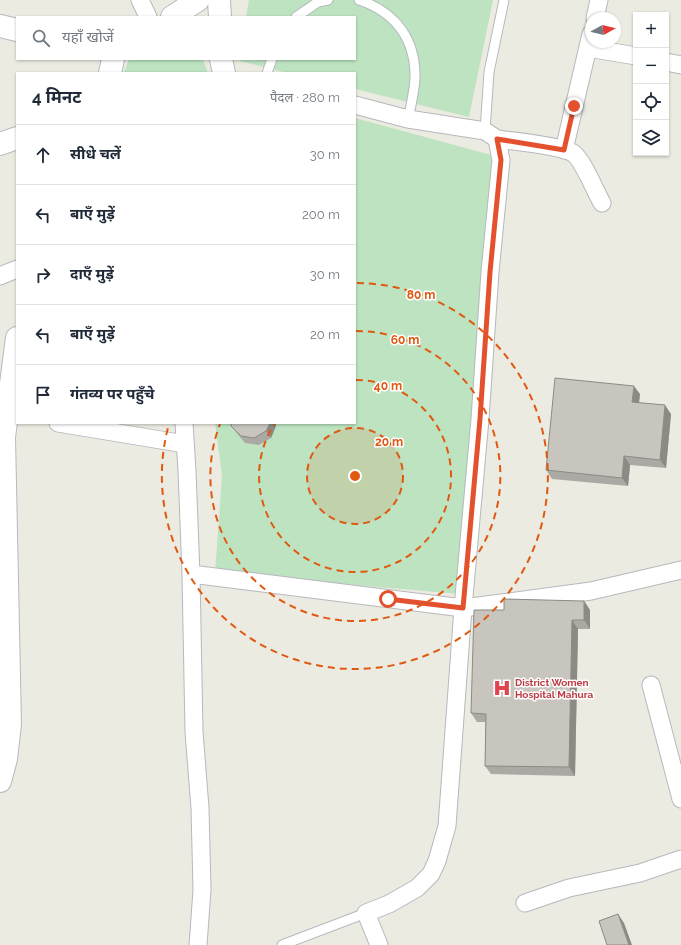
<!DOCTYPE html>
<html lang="hi">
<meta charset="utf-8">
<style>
:root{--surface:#fff;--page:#f2f2f3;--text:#1f2937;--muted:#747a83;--line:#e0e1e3}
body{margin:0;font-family:Raleway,"Noto Sans Devanagari",sans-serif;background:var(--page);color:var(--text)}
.controls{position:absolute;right:12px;top:12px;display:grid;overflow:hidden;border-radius:0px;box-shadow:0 1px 3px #0004}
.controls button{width:36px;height:36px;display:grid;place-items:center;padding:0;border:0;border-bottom:1px solid var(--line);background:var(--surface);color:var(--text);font:20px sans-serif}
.compass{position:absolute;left:585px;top:12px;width:36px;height:36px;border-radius:50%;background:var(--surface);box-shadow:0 1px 3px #0004;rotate:82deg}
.stop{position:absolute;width:12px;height:12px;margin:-9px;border:3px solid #e4512e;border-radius:50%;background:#fff}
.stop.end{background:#e4512e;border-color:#fff;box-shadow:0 1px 4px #0008}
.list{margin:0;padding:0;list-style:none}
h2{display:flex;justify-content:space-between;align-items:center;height:52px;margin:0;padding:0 16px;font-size:17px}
h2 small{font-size:13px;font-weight:400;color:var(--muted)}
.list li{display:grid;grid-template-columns:26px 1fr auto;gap:12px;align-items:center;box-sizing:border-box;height:60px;padding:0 16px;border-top:1px solid var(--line)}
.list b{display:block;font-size:15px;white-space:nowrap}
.list em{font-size:13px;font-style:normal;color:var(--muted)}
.icon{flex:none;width:22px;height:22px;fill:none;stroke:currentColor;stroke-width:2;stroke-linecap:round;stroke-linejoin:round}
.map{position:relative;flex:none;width:681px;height:945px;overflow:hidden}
.search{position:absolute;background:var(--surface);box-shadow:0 1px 3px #0004;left:16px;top:16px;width:340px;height:44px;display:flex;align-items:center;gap:10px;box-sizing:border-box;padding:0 14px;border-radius:0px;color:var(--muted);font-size:15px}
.panel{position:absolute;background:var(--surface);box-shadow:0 1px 3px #0004;left:16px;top:72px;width:340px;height:352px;border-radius:0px}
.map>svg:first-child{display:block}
.green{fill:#bde3c1}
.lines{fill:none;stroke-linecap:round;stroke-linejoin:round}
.lane-casing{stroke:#b6b8bd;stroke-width:11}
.street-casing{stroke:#b6b8bd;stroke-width:19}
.secondary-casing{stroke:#b6b9bf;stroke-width:24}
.lane{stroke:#fff;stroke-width:9}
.street{stroke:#fff;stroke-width:17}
.secondary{stroke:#fff;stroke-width:22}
.wall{fill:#aba9a3}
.shaded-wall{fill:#8b8a85}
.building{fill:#c7c5be;stroke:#8b8a85}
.route{stroke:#e4512e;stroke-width:5}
.ring{fill:none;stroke:#e15910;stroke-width:2;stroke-dasharray:7 5}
.labels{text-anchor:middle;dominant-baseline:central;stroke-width:3;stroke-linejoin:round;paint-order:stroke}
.health-label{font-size:10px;font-weight:bold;fill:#be3a42;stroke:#fff;text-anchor:start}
.centre{fill:#e15910;stroke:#fff;stroke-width:2}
.ring-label{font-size:12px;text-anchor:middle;font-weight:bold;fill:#e15910;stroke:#fff;stroke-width:3;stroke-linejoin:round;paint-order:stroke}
</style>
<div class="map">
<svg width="681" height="945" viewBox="0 0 681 945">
<rect width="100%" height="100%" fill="#ecebe1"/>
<path class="green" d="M249 0H493L469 117 355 89V73H288L240 61 241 59H355V17H246Z
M129 59H203L208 73H124Z
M355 118 495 156 459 594 215 573 222 476 215 423H355Z"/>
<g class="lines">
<g class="lane-casing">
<path id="lane" d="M359 0C396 12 416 40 415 79 414 92 411 106 408 119
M296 17 318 2 328 0
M267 73 272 59
M485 131 489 72 504 0
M282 945 366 913"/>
</g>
<g class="street-casing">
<path id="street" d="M140 0 148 17
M595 18 599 0
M588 48 636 56
M666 62 681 65
M355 105 408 119 485 131 497 139 501 160 490 272 480 419 463 608 447 826 437 861 431 874 417 888 389 904 366 913 379 945
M497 139C513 141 562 146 573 153 583 160 595 191 602 203
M564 150 591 34
M0 276 17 269
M58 423 185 444
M184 423 187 471 191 574 463 608 591 591 681 570
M191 574 194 732 200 808 202 890 198 945
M651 685 681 799
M525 903 569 888 640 873 681 859"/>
</g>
<g class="secondary-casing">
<path id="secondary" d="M219 0 220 17
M172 17 198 0
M0 26 17 30
M221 59 224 73
M110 73 113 59
M0 144 17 138
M0 781 6 759 10 724 4 437 17 338"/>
</g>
<use href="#lane" class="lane"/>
<use href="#street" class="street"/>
<use href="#secondary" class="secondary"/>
</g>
<path class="wall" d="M640 394 639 403 671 414 666 468 630 465 628 486 552 479 546 470Z
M231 426H276L271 438 259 445 245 443 236 432Z
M584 601 590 610V629H578L575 776 491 774 485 766V722H477L471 713 504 610Z"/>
<path class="shaded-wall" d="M634 386 640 394 638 410 632 402Z
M665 405 671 414 666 468 660 460Z
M270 423H276V426L271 438 266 431Z
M624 456 630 465 628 486 622 478Z
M584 601 590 610V629L584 620Z
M572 620 578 629 575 776 569 767Z
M618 914 624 923 632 945H629Z"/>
<path class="building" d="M555 378 634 386 632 402 665 405 660 460 624 456 622 478 546 470Z
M231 423H270L266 431 254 438 241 436 231 426Z
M504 599 584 601V620H572L569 767 485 766 486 714 471 713 474 610H504Z
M618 914 629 945H607L599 921Z"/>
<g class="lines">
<path class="route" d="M388 599 463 608 480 419 490 272 501 160 497 139 564 150 574 106"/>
</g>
<circle cx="355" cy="476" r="48" fill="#e15910" fill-opacity=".12"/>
<g class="ring">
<circle cx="355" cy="476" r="48"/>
<path d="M356 380A96 96 0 1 1 275 423"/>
<path d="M356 331A145 145 0 1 1 220 424"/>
<path d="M357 283A193 193 0 1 1 169 424"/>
</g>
<defs>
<g id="hospital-bare" transform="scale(1.38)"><path d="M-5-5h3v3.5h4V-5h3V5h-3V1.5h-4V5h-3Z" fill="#e0444e" stroke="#fff" stroke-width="2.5" paint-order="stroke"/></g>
</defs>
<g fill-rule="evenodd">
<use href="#hospital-bare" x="502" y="688"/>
</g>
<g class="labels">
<g class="health-label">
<text x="515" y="682">District Women<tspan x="515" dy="12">Hospital Mahura</tspan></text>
</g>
</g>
<circle cx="355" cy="476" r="6" class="centre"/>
<g class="ring-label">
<text x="421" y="299">80 m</text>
<text x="405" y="344">60 m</text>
<text x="388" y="390">40 m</text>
<text x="389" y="446">20 m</text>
</g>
</svg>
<div class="controls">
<button>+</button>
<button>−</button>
<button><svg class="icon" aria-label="locate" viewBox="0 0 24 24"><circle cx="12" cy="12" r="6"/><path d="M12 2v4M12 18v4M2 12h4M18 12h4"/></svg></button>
<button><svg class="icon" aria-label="layers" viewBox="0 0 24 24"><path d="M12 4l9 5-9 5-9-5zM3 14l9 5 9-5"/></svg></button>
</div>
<svg class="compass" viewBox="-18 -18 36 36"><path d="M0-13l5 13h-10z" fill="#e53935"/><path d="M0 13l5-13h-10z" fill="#747a83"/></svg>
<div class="stop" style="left:388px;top:599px"></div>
<div class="stop end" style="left:574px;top:106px"></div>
<div class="search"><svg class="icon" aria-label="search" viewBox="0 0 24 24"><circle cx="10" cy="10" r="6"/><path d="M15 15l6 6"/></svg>यहाँ खोजें</div>
<section class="panel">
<h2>4 मिनट<small>पैदल · 280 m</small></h2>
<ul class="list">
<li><svg class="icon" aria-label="ahead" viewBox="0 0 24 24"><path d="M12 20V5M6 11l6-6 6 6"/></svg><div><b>सीधे चलें</b></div><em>30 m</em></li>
<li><svg class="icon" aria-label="left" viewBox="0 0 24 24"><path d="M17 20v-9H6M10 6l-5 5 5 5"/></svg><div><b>बाएँ मुड़ें</b></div><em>200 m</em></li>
<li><svg class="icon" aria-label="right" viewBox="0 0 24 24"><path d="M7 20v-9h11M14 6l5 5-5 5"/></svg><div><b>दाएँ मुड़ें</b></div><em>30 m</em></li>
<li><svg class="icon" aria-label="left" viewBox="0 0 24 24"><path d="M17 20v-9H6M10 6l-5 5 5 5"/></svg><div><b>बाएँ मुड़ें</b></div><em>20 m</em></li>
<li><svg class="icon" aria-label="arrive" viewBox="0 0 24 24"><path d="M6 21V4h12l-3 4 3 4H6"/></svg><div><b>गंतव्य पर पहुँचे</b></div></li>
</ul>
</section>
</div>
